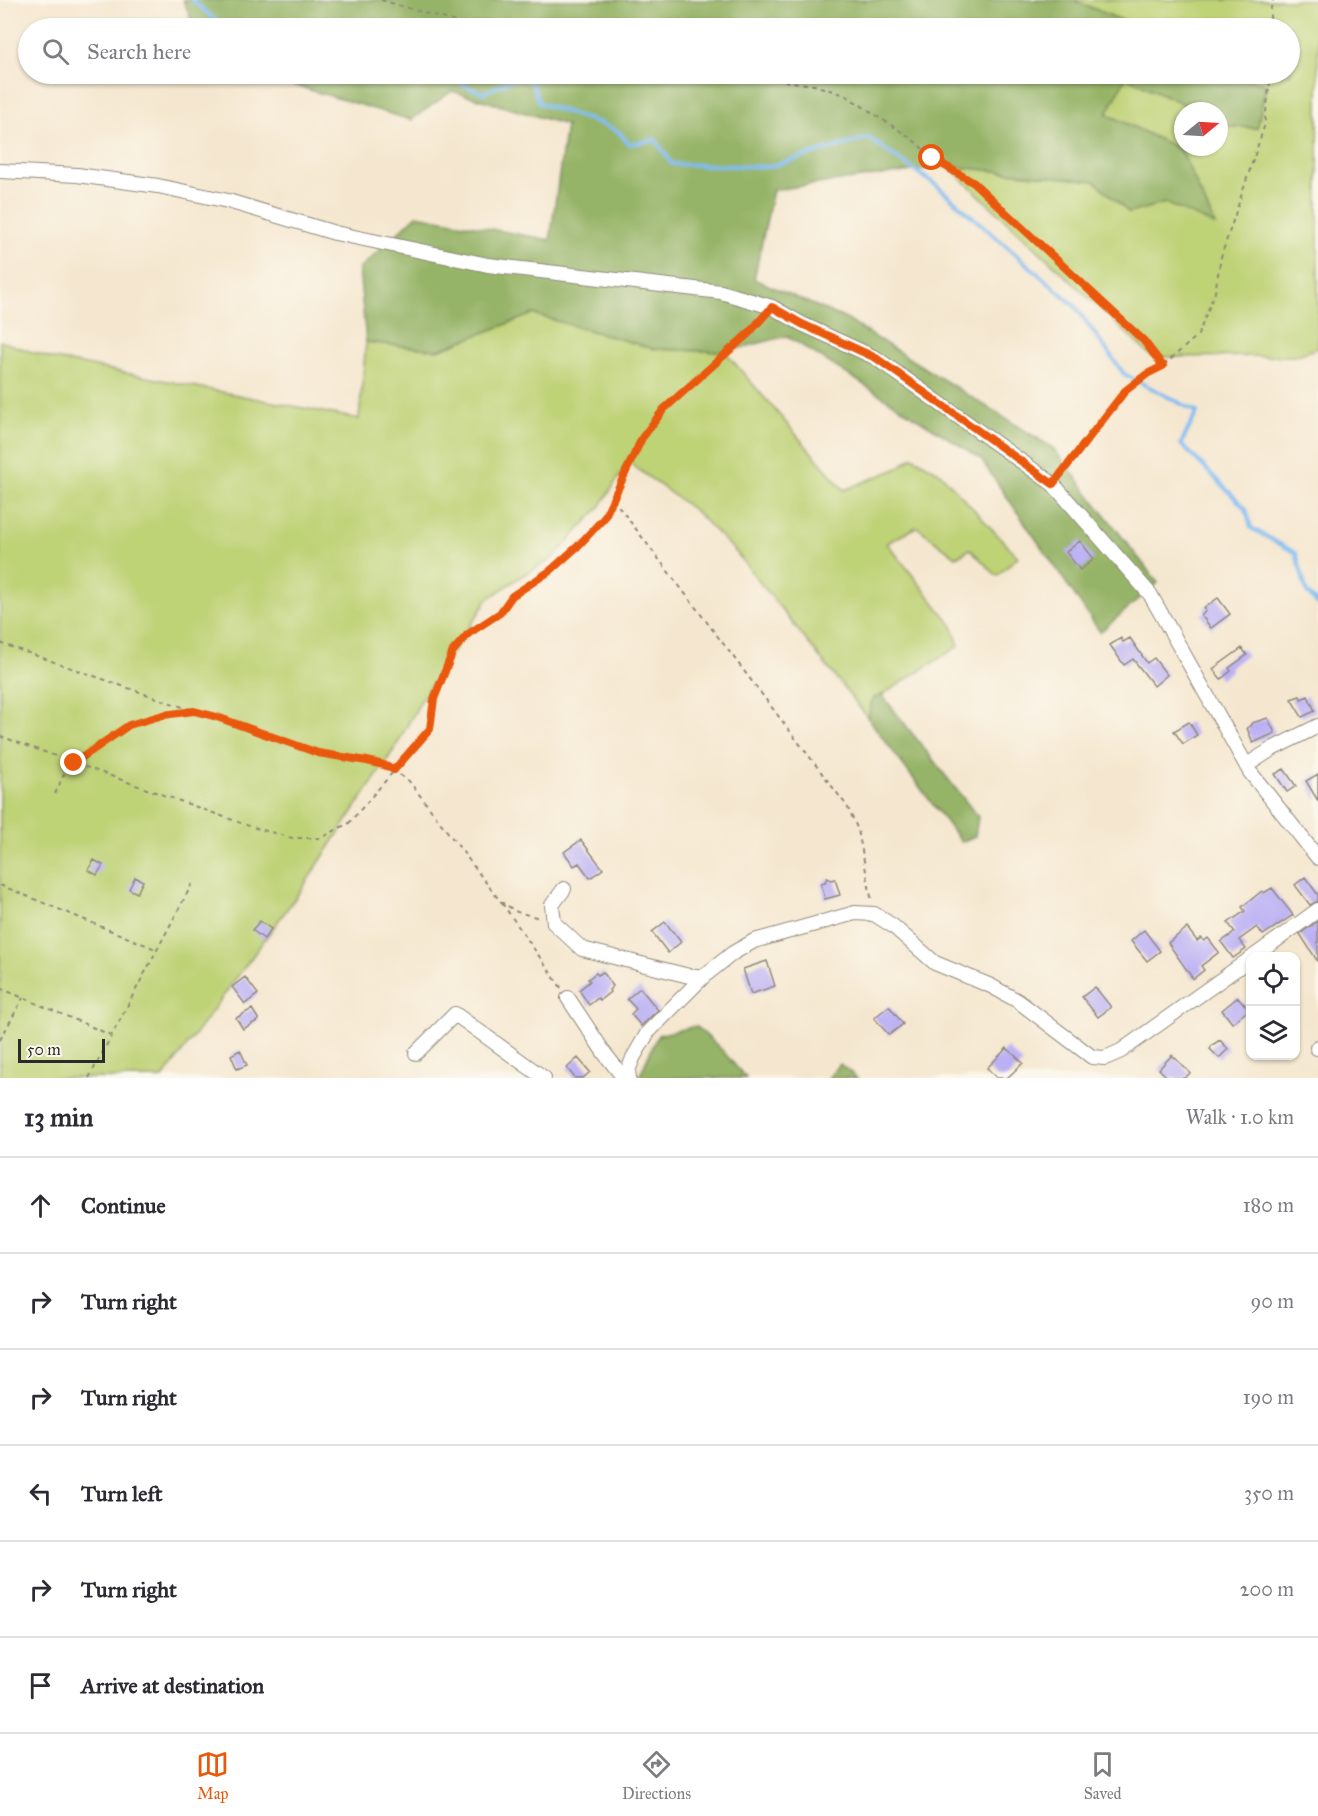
<!DOCTYPE html>
<meta charset="utf-8">
<style>
:root{--surface:#fff;--page:#f2f2f3;--text:#2b2b33;--muted:#7c7c81;--line:#e1e1e2;--accent:#ea580c}
body{margin:0;font-family:"IM FELL Great Primer",serif;background:var(--page);color:var(--text)}
.controls{position:absolute;right:18px;bottom:18px;display:grid;overflow:hidden;border-radius:12px;box-shadow:0 2px 4px #0004}
.controls button{width:54px;height:54px;display:grid;place-items:center;padding:0;border:0;border-bottom:2px solid var(--line);background:var(--surface);color:var(--text);font:30px sans-serif}
.compass{position:absolute;left:1174px;top:102px;width:54px;height:54px;border-radius:50%;background:var(--surface);box-shadow:0 2px 4px #0004;rotate:72deg}
.scale{position:absolute;left:18px;bottom:15px;width:87px;box-sizing:border-box;padding-left:6px;border:3px solid #2b2b2b;border-top:0;font-size:16px;line-height:21px;white-space:nowrap;color:#2b2b2b;-webkit-text-stroke:4px #fbf7ec;paint-order:stroke}
.stop{position:absolute;width:18px;height:18px;margin:-14px;border:4px solid #ea580c;border-radius:50%;background:#fff}
.stop.end{background:#ea580c;border-color:#fff;box-shadow:0 2px 6px #0008}
.list{margin:0;padding:0;list-style:none}
h2{display:flex;justify-content:space-between;align-items:center;height:78px;margin:0;padding:0 24px;font-size:26px}
h2 small{font-size:20px;font-weight:400;color:var(--muted)}
.list li{display:grid;grid-template-columns:39px 1fr auto;gap:18px;align-items:center;box-sizing:border-box;height:96px;padding:0 24px;border-top:2px solid var(--line)}
.list b{display:block;font-size:22px;white-space:nowrap}
.list em{font-size:20px;font-style:normal;color:var(--muted)}
.icon{flex:none;width:33px;height:33px;fill:none;stroke:currentColor;stroke-width:2;stroke-linecap:round;stroke-linejoin:round}
.map{position:relative;flex:none;width:1318px;height:1078px;overflow:hidden}
.search{position:absolute;background:var(--surface);box-shadow:0 2px 4px #0004;left:18px;right:18px;top:18px;height:66px;display:flex;align-items:center;gap:15px;box-sizing:border-box;padding:0 21px;border-radius:33px;color:var(--muted);font-size:22px}
.sheet{height:654px;background:var(--surface)}
nav{display:flex;justify-content:space-around;align-items:center;box-sizing:border-box;height:84px;border-top:2px solid var(--line);background:var(--surface);font-size:16px;color:var(--muted)}
nav a{display:grid;justify-items:center;gap:3px}
nav .on{color:var(--accent)}
.map>svg:first-child{display:block}
.green{fill:#bed276;stroke:#747e50;stroke-width:1.5}
.forest{fill:#96b467;stroke:#607049;stroke-width:1.5}
.lines{fill:none;stroke-linecap:round;stroke-linejoin:round}
.stream{stroke:#7fbcf2;stroke-width:4}
.building{fill:#bbb0f4}
.minor-casing{stroke:#90897d;stroke-width:16}
.path{stroke:#90897d;stroke-width:2;stroke-dasharray:4.5 4.5;stroke-linecap:butt}
.minor{stroke:#fff;stroke-width:14}
.route{stroke:#ea580c;stroke-width:8}
</style>
<div class="map">
<svg width="1318" height="1078" viewBox="0 0 1318 1078">
<rect width="100%" height="100%" fill="#fbf7ec"/>
<filter id="ink" filterUnits="userSpaceOnUse"><feTurbulence type="fractalNoise" baseFrequency=".0167" numOctaves="2"/><feDisplacementMap in="SourceGraphic" scale="12" xChannelSelector="R" yChannelSelector="G"/><feConvolveMatrix kernelMatrix="1 2 1 2 8 2 1 2 1" color-interpolation-filters="sRGB"/></filter>
<filter id="wash" filterUnits="userSpaceOnUse"><feTurbulence type="fractalNoise" baseFrequency=".008" numOctaves="4" result="noise"/><feDisplacementMap in="SourceGraphic" scale="24" xChannelSelector="R" yChannelSelector="G"/><feGaussianBlur stdDeviation="1.35" result="paint"/><feColorMatrix in="noise" values="0 0 0 0 0 0 0 0 0 0 0 0 0 0 0 0 0 1.4 0 .05"/><feComposite in="paint" operator="in"/></filter>
<g filter="url(#wash)">
<rect width="100%" height="100%" fill="#f5e7cf"/>
<path class="green" d="M1073 0H1318V348L1294 356 1152 357 948 166 1095 181 1129 213 1165 203 1214 224 1181 150 1107 114 1126 77 1186 105 1191 111H1183V147H1219V126L1257 128 1266 86 1233 74H1290V28H1140Z
M533 314 654 349 725 352 844 490 896 469 913 457 939 472 1018 557 997 576 970 549 956 557 917 527 887 543 952 625 959 646 882 695 872 699 868 718 735 551 695 511 628 462 600 507 551 560 523 575 488 599 424 695 395 748 301 890 163 1078H0V341L50 358 359 419 366 342 438 350Z"/>
<path class="forest" d="M183 0H1073L1140 28H195Z
M256 74H1233L1266 85 1257 128 1219 126V111H1191L1186 105 1126 77 1107 114 1181 150 1215 225 1165 203 1129 213 1095 181 948 166 773 190 754 279 846 319 1053 448 1158 583 1100 632 980 458 787 336 725 352 654 349 533 314 438 350 366 342 359 269 417 215 550 240 566 125 452 91 411 120Z
M882 695 978 817 975 836 961 842 868 718 872 699Z
M696 1026 721 1049 746 1078H641L640 1075 658 1035Z
M840 1064 857 1078H828Z"/>
<g class="lines">
<path class="stream" d="M192 0 225 28
M242 28H247
M404 74 407 78 438 74
M457 74 463 85 483 93 520 76 531 81 539 103 602 124 619 132 629 144 656 140 672 164 768 167 868 138 936 185 1074 305 1124 374 1197 412 1181 444 1246 509 1251 528 1296 553 1307 593 1318 604"/>
</g>
<g id="blocks">
<path class="building" d="M1080 541 1094 559 1080 570 1066 552Z
M1218 598 1230 614 1211 628 1201 615 1206 611 1204 608Z
M1121 638 1123 642 1130 638 1147 663 1154 658 1167 675 1154 686 1133 659 1124 665 1110 645Z
M1242 648 1247 655 1229 668 1231 671 1221 679 1213 669Z
M1300 696 1301 699 1308 696 1315 711 1302 717 1291 699Z
M1268 718 1275 733 1253 743 1247 728 1252 725V723Z
M1189 722 1197 735 1183 744 1174 731Z
M1284 769 1296 786 1287 792 1275 774Z
M1318 774V801L1306 781Z
M581 840 603 869 590 878 579 863 574 866 564 852Z
M94 860 103 865 97 875 88 870Z
M135 877 143 881 137 893 129 889Z
M1305 877 1318 895V901L1310 905 1295 885Z
M827 878 831 880 835 879 840 895 825 899 821 883 825 882Z
M1272 888 1293 915 1263 935 1257 927 1239 940 1246 949 1233 958 1221 942 1235 932 1228 923 1245 911 1242 907 1262 891 1264 893Z
M260 921 271 929 264 939 252 930Z
M1318 921V962L1300 934Z
M665 922 681 942 668 953 652 932Z
M1187 928 1197 941 1201 938 1204 941 1208 938 1219 952 1201 966 1204 970 1193 979 1168 943Z
M1144 930 1160 951 1147 961 1131 941Z
M767 961 775 986 751 994 743 969Z
M603 972 613 986 609 990 610 992 600 1000 598 998 589 1005 579 990 590 981 588 979 596 973 598 975Z
M245 977 258 994 245 1004 232 987Z
M1095 987 1111 1007 1098 1017 1082 997Z
M640 988 658 1010 641 1026 631 1014 636 1009 627 999Z
M1238 997 1249 1010 1232 1023 1222 1010Z
M889 1006 903 1024 889 1035 874 1018Z
M252 1009 259 1020 243 1029 236 1018Z
M1220 1040 1228 1049 1219 1058 1210 1049 1212 1045Z
M1007 1048 1023 1063 1007 1078H997L987 1068Z
M240 1050 247 1065 237 1069 231 1055Z
M1172 1055 1190 1073 1185 1078H1168L1159 1069Z
M578 1058 590 1072 583 1078H575L567 1068Z"/>
</g>
</g>
<g filter="url(#ink)">
<use href="#blocks" fill-opacity="0" stroke="#90897d" stroke-width="1.5"/>
<g class="lines">
<g class="minor-casing">
<path id="minor" d="M0 171 77 175 158 186 228 201 335 233 488 265 721 292 772 307 802 324 876 358 1053 484 1150 594 1250 772 1318 858
M1247 765 1272 749 1318 726
M564 889 552 905 554 923 582 949 689 976H704
M1253 957 1318 910
M568 998 605 1054 624 1078
M1317 1048 1318 1047
M416 1053 455 1014 544 1078
M629 1078 628 1071 633 1058 648 1032 704 976 733 953 754 941 855 913 874 914 893 926 935 963 991 986 1018 1001 1092 1057 1105 1058 1121 1051 1250 959"/>
</g>
<path class="path" d="M381 0 476 28
M1270 28V11L1273 0
M685 74 696 75 711 74
M731 74 814 85 845 95 911 138 932 157 974 183 1144 341 1163 366
M1060 475 1093 431 1125 391 1147 374 1163 366 1198 335 1215 292 1221 257 1264 127 1271 74
M613 499 847 806 858 830 872 902
M0 643 191 710
M0 736 252 827 292 838H321L349 823 430 729 434 699 453 651 468 634 500 613 512 596 550 571 578 546 604 518 642 438 664 409 749 333 762 318
M55 794 63 776 74 763 129 725 163 715 194 711 217 716 318 753 384 765 409 781 500 901 517 912 540 918
M0 885 158 950
M502 903 562 989
M0 988 113 1036
M0 1040 23 998
M89 1078 192 884"/>
<use href="#minor" class="minor"/>
</g>
</g>
<g class="lines" filter="url(#ink)">
<path class="route" d="M74 763 129 725 163 715 194 711 217 717 318 753 367 761 384 765 394 770 430 729 434 699 453 651 468 634 500 613 512 596 550 571 578 546 604 518 642 438 664 409 749 333 772 307 802 324 876 358 1053 484 1125 391 1147 374 1163 366 1144 341 974 183 932 158"/>
</g>
</svg>
<div class="controls">
<button><svg class="icon" aria-label="locate" viewBox="0 0 24 24"><circle cx="12" cy="12" r="6"/><path d="M12 2v4M12 18v4M2 12h4M18 12h4"/></svg></button>
<button><svg class="icon" aria-label="layers" viewBox="0 0 24 24"><path d="M12 4l9 5-9 5-9-5zM3 14l9 5 9-5"/></svg></button>
</div>
<svg class="compass" viewBox="-18 -18 36 36"><path d="M0-13l5 13h-10z" fill="#e53935"/><path d="M0 13l5-13h-10z" fill="#7c7c81"/></svg>
<div class="scale">50 m</div>
<div class="stop" style="left:932px;top:158px"></div>
<div class="stop end" style="left:74px;top:763px"></div>
<div class="search"><svg class="icon" aria-label="search" viewBox="0 0 24 24"><circle cx="10" cy="10" r="6"/><path d="M15 15l6 6"/></svg>Search here</div>
</div>
<section class="sheet">
<h2>13 min<small>Walk · 1.0 km</small></h2>
<ul class="list">
<li><svg class="icon" aria-label="ahead" viewBox="0 0 24 24"><path d="M12 20V5M6 11l6-6 6 6"/></svg><div><b>Continue</b></div><em>180 m</em></li>
<li><svg class="icon" aria-label="right" viewBox="0 0 24 24"><path d="M7 20v-9h11M14 6l5 5-5 5"/></svg><div><b>Turn right</b></div><em>90 m</em></li>
<li><svg class="icon" aria-label="right" viewBox="0 0 24 24"><path d="M7 20v-9h11M14 6l5 5-5 5"/></svg><div><b>Turn right</b></div><em>190 m</em></li>
<li><svg class="icon" aria-label="left" viewBox="0 0 24 24"><path d="M17 20v-9H6M10 6l-5 5 5 5"/></svg><div><b>Turn left</b></div><em>350 m</em></li>
<li><svg class="icon" aria-label="right" viewBox="0 0 24 24"><path d="M7 20v-9h11M14 6l5 5-5 5"/></svg><div><b>Turn right</b></div><em>200 m</em></li>
<li><svg class="icon" aria-label="arrive" viewBox="0 0 24 24"><path d="M6 21V4h12l-3 4 3 4H6"/></svg><div><b>Arrive at destination</b></div></li>
</ul>
</section>
<nav>
<a class="on"><svg class="icon" aria-label="map" viewBox="0 0 24 24"><path d="M3 6l6-2 6 2 6-2v14l-6 2-6-2-6 2zM9 4v14M15 6v14"/></svg>Map</a>
<a><svg class="icon" aria-label="directions" viewBox="0 0 24 24"><path d="M12 3l9 9-9 9-9-9zM9 14v-3h6M13 9l2 2-2 2"/></svg>Directions</a>
<a><svg class="icon" aria-label="saved" viewBox="0 0 24 24"><path d="M7 4h10v16l-5-4-5 4z"/></svg>Saved</a>
</nav>
